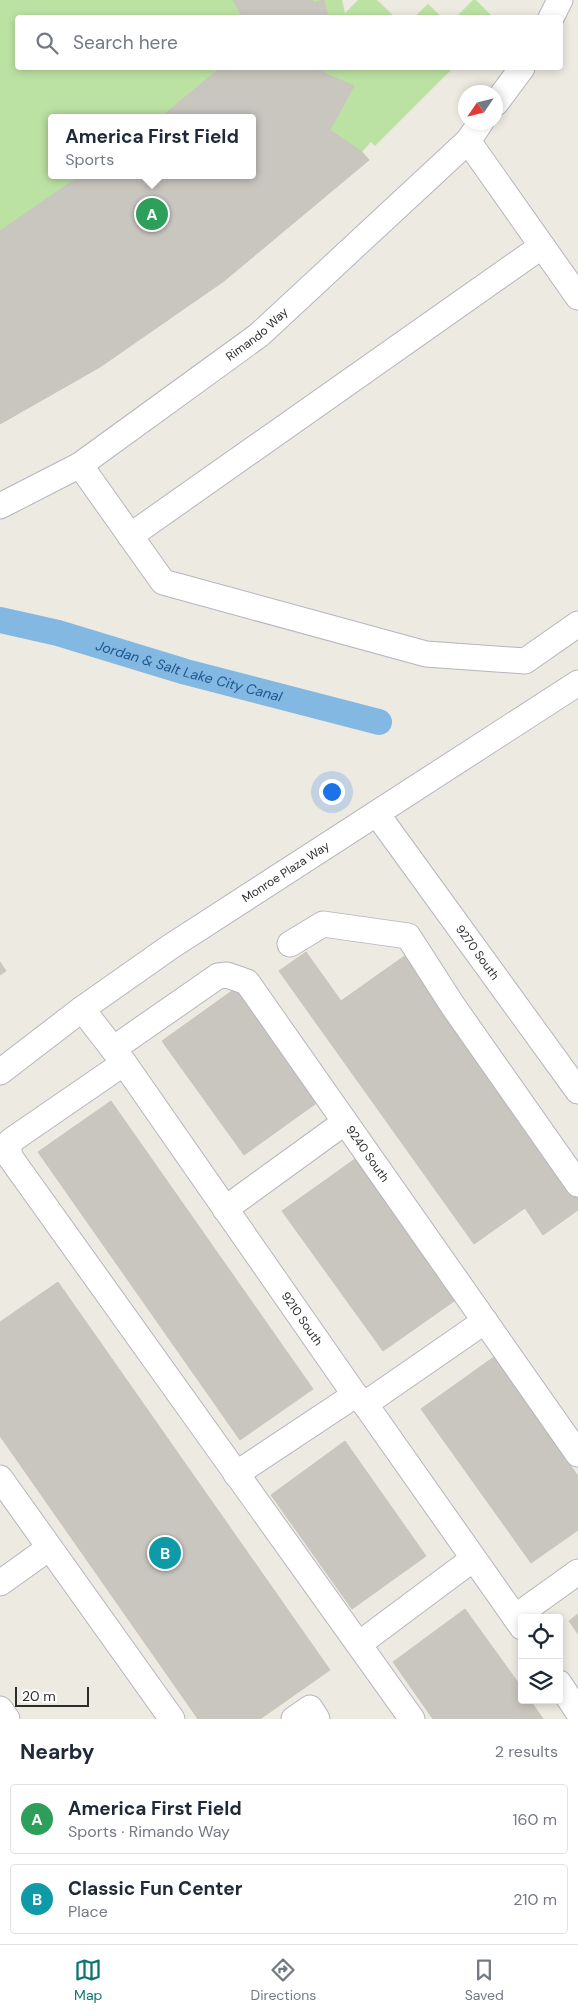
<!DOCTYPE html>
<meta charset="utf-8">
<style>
:root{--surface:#fff;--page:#f6f6f7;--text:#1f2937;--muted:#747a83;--line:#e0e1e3;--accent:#0f766e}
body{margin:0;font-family:"DM Sans",sans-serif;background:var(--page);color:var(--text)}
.controls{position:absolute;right:15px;bottom:15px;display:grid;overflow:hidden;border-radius:5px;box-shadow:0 2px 8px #0003}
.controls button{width:45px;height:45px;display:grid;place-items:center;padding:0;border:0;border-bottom:1px solid var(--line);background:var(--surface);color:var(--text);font:25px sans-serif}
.compass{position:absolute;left:458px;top:85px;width:45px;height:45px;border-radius:50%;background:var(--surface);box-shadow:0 2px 8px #0003;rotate:235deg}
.scale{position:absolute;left:15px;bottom:12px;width:74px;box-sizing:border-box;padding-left:5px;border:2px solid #2d2d2d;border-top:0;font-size:14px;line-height:18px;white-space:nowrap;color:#2d2d2d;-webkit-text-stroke:4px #fff;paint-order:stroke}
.you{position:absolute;left:331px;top:791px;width:18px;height:18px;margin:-12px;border:4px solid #fff;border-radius:50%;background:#1a73e8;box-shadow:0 0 0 8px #1a73e833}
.badge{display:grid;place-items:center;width:32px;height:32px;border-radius:50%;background:var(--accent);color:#fff;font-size:16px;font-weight:700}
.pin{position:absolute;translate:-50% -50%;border:2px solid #fff;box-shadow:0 1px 5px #0006}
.popup{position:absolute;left:48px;top:114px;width:208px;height:65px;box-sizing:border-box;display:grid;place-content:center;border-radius:5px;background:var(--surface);filter:drop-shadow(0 1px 4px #0005);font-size:16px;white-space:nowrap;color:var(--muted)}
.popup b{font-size:19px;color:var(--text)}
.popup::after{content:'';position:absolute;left:50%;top:100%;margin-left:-10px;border:10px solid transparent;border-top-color:var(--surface)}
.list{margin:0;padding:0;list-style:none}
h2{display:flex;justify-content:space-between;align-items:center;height:65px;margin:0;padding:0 20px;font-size:21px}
h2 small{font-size:16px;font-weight:400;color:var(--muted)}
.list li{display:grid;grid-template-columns:32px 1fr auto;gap:15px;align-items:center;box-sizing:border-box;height:70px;margin:0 10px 10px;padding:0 10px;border:1px solid var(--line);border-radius:5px}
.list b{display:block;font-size:19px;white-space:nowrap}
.list p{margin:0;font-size:16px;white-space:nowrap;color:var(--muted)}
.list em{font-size:16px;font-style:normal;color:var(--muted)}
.icon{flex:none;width:28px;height:28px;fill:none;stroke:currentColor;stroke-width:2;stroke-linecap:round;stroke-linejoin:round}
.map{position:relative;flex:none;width:578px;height:1719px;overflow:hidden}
.search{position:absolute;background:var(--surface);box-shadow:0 2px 8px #0003;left:15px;right:15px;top:15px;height:55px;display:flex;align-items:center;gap:12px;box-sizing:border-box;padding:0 18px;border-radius:5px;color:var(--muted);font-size:19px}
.sheet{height:225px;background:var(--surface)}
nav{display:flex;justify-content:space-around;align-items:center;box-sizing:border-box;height:70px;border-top:1px solid var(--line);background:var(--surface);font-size:14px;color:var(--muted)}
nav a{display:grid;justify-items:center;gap:2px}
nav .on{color:var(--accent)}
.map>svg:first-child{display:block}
.pitch{fill:#bce2a3;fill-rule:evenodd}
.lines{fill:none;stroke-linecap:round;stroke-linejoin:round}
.canal{stroke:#82b8e1;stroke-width:26}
.building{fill:#c9c6c0;stroke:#c8c6bb}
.minor-casing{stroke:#b5b5bf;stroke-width:27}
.minor{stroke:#fff;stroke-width:25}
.labels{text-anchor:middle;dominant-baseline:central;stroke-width:4;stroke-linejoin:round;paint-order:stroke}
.street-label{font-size:12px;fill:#2d2d2d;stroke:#fff}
.water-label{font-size:14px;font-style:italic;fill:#1f5690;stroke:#fff}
</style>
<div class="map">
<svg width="578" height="1719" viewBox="0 0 578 1719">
<rect width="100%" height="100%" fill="#edeae2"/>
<path class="pitch" d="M0 0H342L345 13 358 0H377L395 17 18 18V68H453L375 146 371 142 362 152 369 160 224 281 100 367 0 424ZM52 118H252V175H52Z
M473 0H476L493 17H456Z
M428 4 442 17H414Z"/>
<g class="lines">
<path class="canal" id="s1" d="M0 620 58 633 186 672 379 722"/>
</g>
<path class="building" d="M233 0H312L313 3 324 0 328 18H243Z
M220 68H324V73L354 86 330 130 362 152 369 160 224 281 100 367 0 424V231L81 175H252V118H160Z
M306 952 341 1001 406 955 578 1197V1210L543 1235 525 1208 474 1244 279 971Z
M0 962 6 971 0 975Z
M236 988 318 1102 244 1155 162 1041Z
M111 1101 313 1389 240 1440 38 1152Z
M355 1159 457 1299 383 1351 282 1211Z
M58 1282 330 1670 260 1719H198L0 1436V1322Z
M494 1357 578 1476V1530L531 1563 421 1409Z
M345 1441 426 1556 352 1609 271 1495Z
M465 1609 522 1688V1700H530L543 1719H433L393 1662Z
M578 1614V1634L569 1621Z"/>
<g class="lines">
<g class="minor-casing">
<g id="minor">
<path d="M551 18 560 0"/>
<path d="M496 103 522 68"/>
<path d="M468 141 578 297"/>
<path d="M80 465 163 582 426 654 525 661 578 624"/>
<path id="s2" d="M0 506 80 465 259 335 468 141 481 122"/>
<path d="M130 536 542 246"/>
<path id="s3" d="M377 814 578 1091"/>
<path d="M290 944 323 924 408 936 453 1006 578 1184"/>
<path id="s4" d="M82 1009 124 1063 355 1395 365 1404 522 1627"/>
<path id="s5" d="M113 1049 218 976 227 975 247 982 578 1454"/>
<path d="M124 1063 12 1140 8 1144 10 1157 412 1719"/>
<path id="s6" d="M0 1072 82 1009 170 947 578 683"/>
<path d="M225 1209 345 1122"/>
<path d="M365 1404 485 1321"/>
<path d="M236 1474 355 1395"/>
<path d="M0 1478 172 1719"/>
<path d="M0 1583 49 1548"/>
<path d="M515 1617 578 1572"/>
<path d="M359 1644 473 1559"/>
<path d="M559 1683 578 1712"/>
<path d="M0 1709 7 1719"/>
<path d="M294 1719 310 1708 317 1719"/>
</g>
</g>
<use href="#minor" class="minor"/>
</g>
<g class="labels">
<g class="street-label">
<text stroke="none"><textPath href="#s2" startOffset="310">Rimando Way</textPath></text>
<text stroke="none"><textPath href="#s6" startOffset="349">Monroe Plaza Way</textPath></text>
<text stroke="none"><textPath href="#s3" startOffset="171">9270 South</textPath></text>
<text stroke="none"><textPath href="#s5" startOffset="368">9240 South</textPath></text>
<text stroke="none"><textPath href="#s4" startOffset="380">9210 South</textPath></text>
</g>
<g class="water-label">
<text stroke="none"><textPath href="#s1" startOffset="196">Jordan &amp; Salt Lake City Canal</textPath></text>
</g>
</g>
</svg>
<div class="controls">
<button><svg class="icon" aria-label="locate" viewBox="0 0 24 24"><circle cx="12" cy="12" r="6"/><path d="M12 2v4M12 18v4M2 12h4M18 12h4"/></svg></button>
<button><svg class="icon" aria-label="layers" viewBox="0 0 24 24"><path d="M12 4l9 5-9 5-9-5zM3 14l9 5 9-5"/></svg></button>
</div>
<svg class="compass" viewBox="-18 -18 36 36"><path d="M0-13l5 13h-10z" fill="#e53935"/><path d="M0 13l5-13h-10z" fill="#747a83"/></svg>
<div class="scale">20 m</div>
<div class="you"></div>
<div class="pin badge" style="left:152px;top:214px;background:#2e9e5b">A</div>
<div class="popup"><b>America First Field</b>Sports</div>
<div class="pin badge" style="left:165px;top:1553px;background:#0f9aa8">B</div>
<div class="search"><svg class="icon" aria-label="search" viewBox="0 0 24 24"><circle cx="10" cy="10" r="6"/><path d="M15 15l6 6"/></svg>Search here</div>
</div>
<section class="sheet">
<h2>Nearby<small>2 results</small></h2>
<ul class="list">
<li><span class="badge" style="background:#2e9e5b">A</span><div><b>America First Field</b><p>Sports · Rimando Way</p></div><em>160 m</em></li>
<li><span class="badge" style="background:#0f9aa8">B</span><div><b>Classic Fun Center</b><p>Place</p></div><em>210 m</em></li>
</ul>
</section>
<nav>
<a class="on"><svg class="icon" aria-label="map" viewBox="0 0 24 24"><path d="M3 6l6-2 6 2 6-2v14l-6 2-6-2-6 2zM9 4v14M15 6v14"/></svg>Map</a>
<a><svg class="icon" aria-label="directions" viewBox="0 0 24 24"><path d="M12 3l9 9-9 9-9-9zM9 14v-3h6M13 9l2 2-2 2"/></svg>Directions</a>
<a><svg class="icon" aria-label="saved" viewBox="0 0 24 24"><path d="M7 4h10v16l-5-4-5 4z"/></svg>Saved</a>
</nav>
